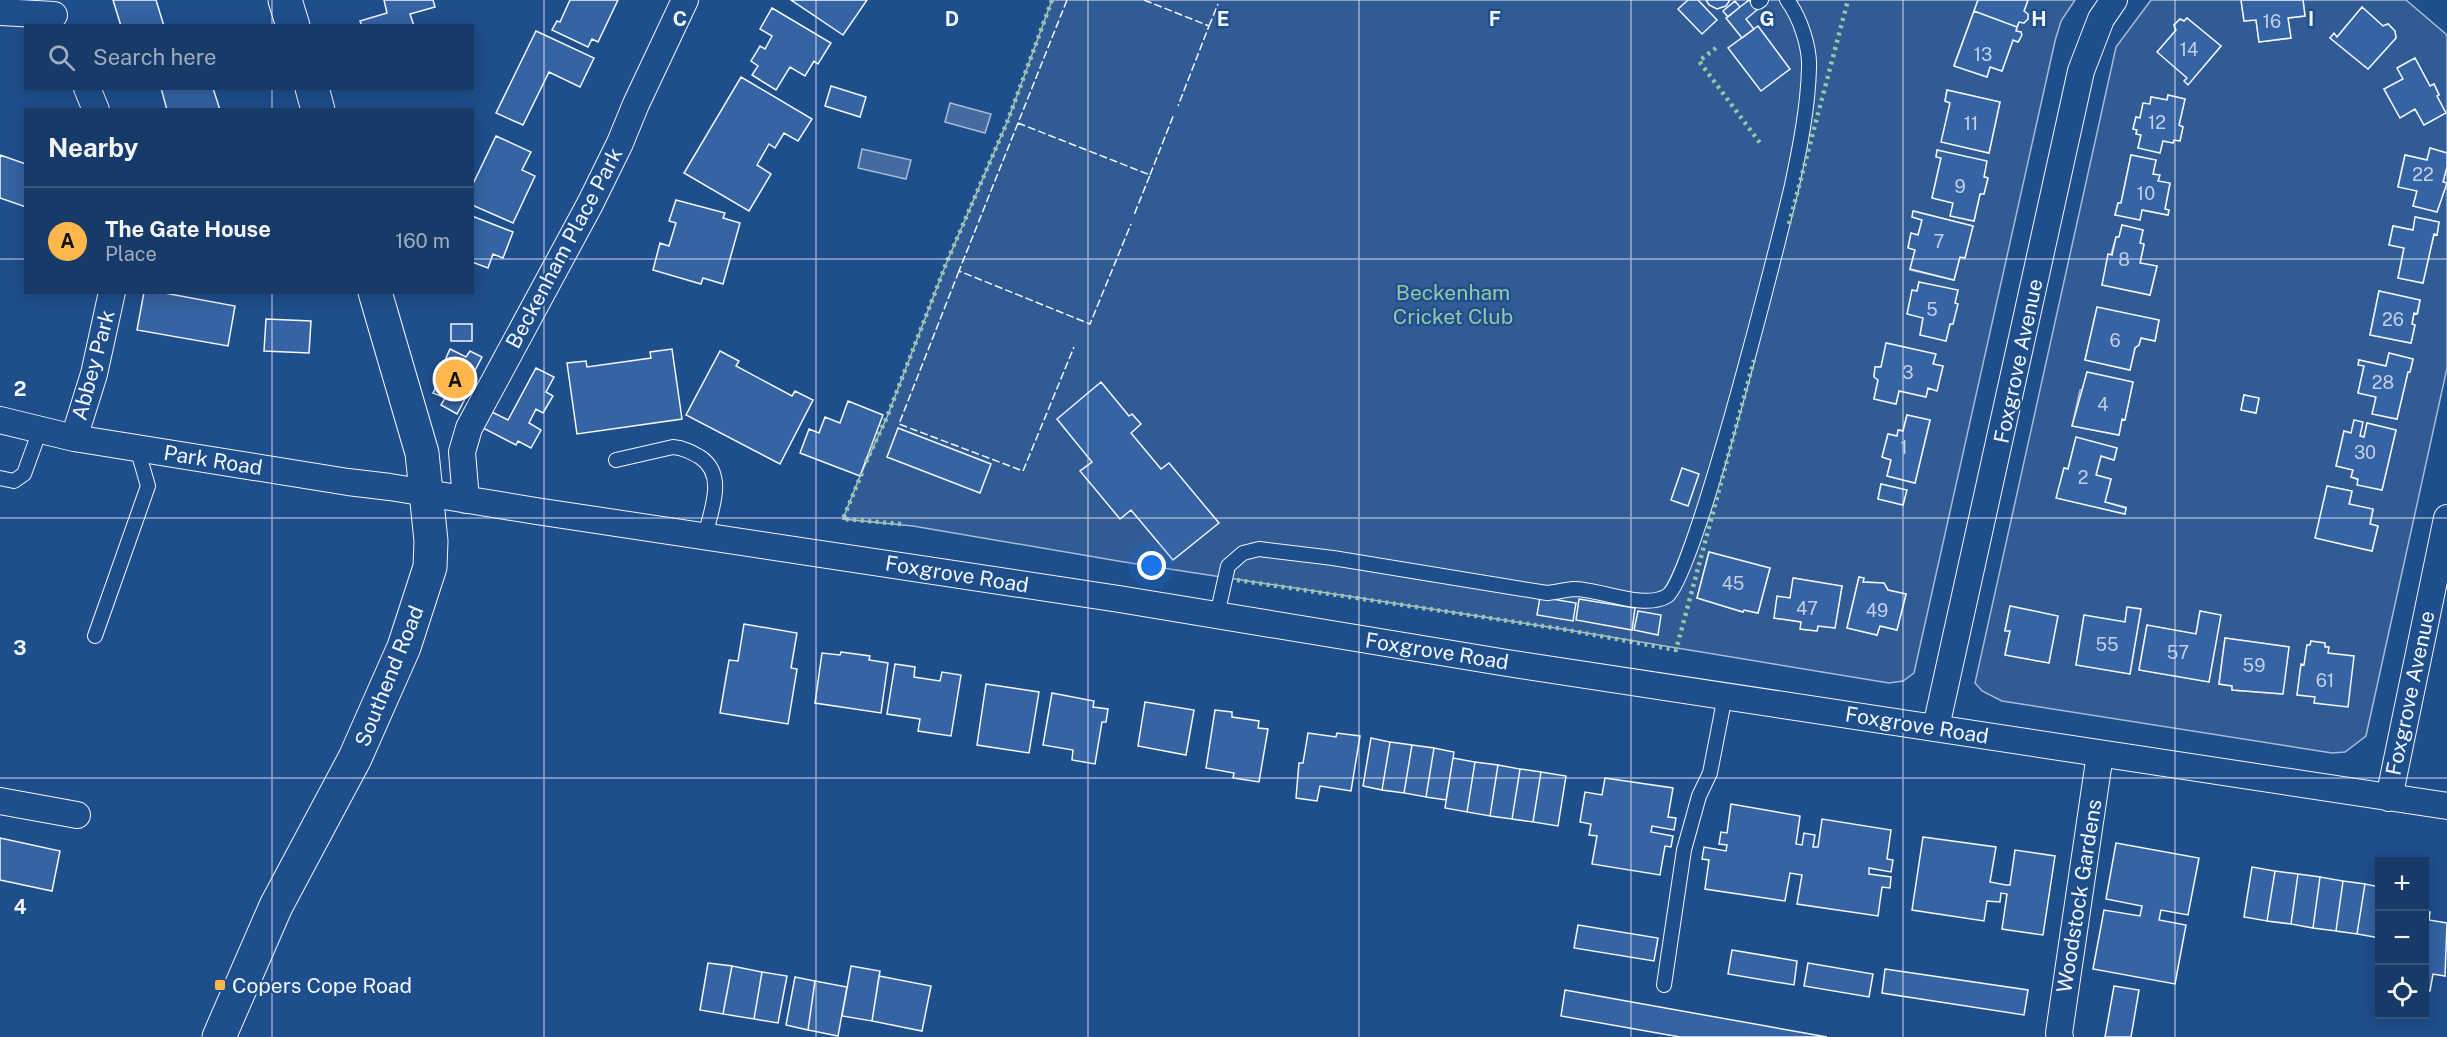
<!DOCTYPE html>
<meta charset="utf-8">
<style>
:root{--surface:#173a69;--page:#244571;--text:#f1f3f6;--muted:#9eadc0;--line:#36547d;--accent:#ffb74d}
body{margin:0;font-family:"Public Sans",sans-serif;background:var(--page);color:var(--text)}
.controls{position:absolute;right:18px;bottom:18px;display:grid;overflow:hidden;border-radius:0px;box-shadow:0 3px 15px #0003}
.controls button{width:54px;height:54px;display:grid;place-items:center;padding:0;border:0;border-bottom:2px solid var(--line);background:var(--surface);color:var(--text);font:30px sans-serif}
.you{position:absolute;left:1152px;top:566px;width:21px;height:21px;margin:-15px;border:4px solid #fff;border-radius:50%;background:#1a73e8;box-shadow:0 0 0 9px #1a73e833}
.badge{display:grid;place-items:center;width:39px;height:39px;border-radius:50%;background:var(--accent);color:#111;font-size:20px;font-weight:700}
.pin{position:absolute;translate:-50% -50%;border:3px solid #fff;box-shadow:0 2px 6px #0006}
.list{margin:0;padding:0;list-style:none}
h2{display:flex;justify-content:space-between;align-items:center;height:78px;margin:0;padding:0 24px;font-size:26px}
h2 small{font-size:20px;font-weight:400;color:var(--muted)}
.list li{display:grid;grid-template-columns:39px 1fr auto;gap:18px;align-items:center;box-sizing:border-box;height:108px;padding:0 24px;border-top:2px solid var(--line)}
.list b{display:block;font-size:22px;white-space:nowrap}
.list p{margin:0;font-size:20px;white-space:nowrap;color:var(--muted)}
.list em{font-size:20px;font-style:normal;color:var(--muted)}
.icon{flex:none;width:33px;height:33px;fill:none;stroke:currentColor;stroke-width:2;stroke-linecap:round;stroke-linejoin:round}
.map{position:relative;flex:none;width:2447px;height:1037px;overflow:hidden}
.search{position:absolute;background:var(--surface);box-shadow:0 3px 15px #0003;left:24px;top:24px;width:450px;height:66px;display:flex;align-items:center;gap:15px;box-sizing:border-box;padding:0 21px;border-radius:0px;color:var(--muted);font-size:22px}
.panel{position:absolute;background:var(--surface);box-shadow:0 3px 15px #0003;left:24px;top:108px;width:450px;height:186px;border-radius:0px}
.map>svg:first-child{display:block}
.built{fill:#305b95;stroke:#a8bbd7;stroke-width:1.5;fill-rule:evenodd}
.water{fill:#446ba0;stroke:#a8bbd7;stroke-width:1.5}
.building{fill:#3563a3;stroke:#f2f6ff;stroke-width:1.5}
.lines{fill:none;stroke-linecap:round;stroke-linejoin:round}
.service-casing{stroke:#f2f6ff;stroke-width:16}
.minor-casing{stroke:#f2f6ff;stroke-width:28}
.primary-casing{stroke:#f2f6ff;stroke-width:35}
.service{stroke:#1f4e8c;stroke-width:14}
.minor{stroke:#1f4e8c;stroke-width:26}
.primary{stroke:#1f4e8c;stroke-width:33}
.hedge{stroke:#97c8a6;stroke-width:4.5;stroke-dasharray:3 4.5;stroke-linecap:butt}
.fence{stroke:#f2f6ff;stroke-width:1.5;stroke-dasharray:8 3;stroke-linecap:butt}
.grid{fill:none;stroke:#f2f6ff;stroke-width:1.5;stroke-opacity:0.55}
.poi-dot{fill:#ffb74d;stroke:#1f4e8c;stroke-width:2}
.labels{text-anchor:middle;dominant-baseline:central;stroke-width:4.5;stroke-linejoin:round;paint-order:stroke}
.number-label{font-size:18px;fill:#c3d1e8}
.street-label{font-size:21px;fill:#f2f6ff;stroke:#1f4e8c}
.park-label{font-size:21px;fill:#97c8a6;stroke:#1f4e8c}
.poi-label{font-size:21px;fill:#f2f6ff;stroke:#1f4e8c;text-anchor:start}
.grid-label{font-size:20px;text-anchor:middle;font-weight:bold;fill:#f2f6ff;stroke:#1f4e8c;stroke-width:4.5;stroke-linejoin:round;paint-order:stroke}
</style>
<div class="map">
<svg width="2447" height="1037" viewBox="0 0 2447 1037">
<rect width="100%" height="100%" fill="#1f4e8c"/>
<path class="built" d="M1052 0H1978L1954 65 1987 77 1990 67 2002 71 2013 40 2018 42 2020 39 2021 32 2016 31 2019 22 2024 23 2028 19 2024 11 2028 0H2075L2061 21 2055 41 1914 673 1903 681 1889 683 1562 629 1124 562 913 526 843 519 860 476 887 417 946 264 1008 120ZM1947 90 2000 102 1989 153 1942 142 1950 103 1945 101ZM1938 150 1988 178 1984 194H1980L1974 221 1951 216 1953 203 1932 198 1941 158 1936 156ZM1914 211 1973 226 1965 257H1960L1954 280 1910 270 1915 250 1908 247 1911 234 1918 235 1922 220 1912 217ZM1919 282 1957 304 1953 324H1950L1946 340 1920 335 1923 318 1917 291ZM1887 343 1935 354 1933 364 1943 366 1937 390 1928 388 1926 396 1899 391 1896 404 1874 399 1878 380 1874 376 1875 367H1881ZM1907 415 1930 420 1915 483 1887 476 1891 460 1882 457 1888 434 1897 436 1899 430 1903 431ZM1881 484 1906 490 1903 505 1878 499ZM1709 552 1770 568 1758 613 1744 610 1743 612 1697 598ZM1859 577 1864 578 1863 582 1884 583 1888 590 1906 594 1897 630 1880 626 1877 635 1847 628ZM1794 578 1842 586 1835 628 1818 626 1817 631 1801 629V622L1774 618 1790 598Z
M2151 0H2241L2244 21 2256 20 2259 42 2291 38 2288 18 2305 16 2303 0H2406L2447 35V153L2430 148 2427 160 2405 155 2398 186 2417 191 2413 206 2437 211 2447 183 2443 182 2447 167V368L2366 736 2345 752 2332 753 2002 701 1982 691 1975 683 2116 47ZM2362 7 2383 26 2388 24 2395 31 2396 38 2368 69 2330 38 2334 34 2337 37ZM2187 18 2221 46 2188 84 2174 25 2180 19 2184 21ZM2415 58 2430 86 2434 84 2439 94 2437 96 2445 113 2424 125 2415 109 2400 117 2384 89 2403 79 2398 67ZM2168 95 2185 99 2179 125 2183 127 2180 141 2174 140 2173 143 2163 141 2138 148 2141 135 2136 134 2137 130 2133 129 2136 117 2140 118 2143 103 2150 104 2151 97 2167 100ZM2131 155 2156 160 2153 174 2159 175 2158 181 2170 184 2165 209 2169 210 2168 215 2142 210 2115 215 2118 203H2121ZM2416 217 2439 222 2437 235 2434 234 2423 283 2398 278 2404 248 2389 245 2393 226 2413 230ZM2122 225 2143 230 2140 243 2144 245 2140 263 2157 266 2150 295 2102 285 2116 237H2119ZM2379 291 2420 300 2418 313H2414L2412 324 2415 325 2411 343 2370 335ZM2097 308 2159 320 2155 341 2141 338 2139 345 2135 348 2130 370 2085 360ZM2389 353 2413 359 2410 372H2408L2397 419 2373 414 2376 397 2358 393 2364 366 2359 360 2386 366ZM2087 372 2133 382 2125 419H2122L2119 435 2072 426 2080 390H2083ZM2244 395 2259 398 2256 413 2241 410ZM2367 423 2396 430 2382 490 2351 477 2353 470 2336 466 2344 431 2364 437ZM2076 438 2117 448 2114 460 2101 456 2096 475 2111 479 2105 502 2126 507 2125 514 2057 498 2064 468 2068 469ZM2327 486 2352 491 2349 504 2373 510 2370 524 2378 526 2372 551 2316 538ZM2010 606 2057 616 2049 663 2005 655 2010 631 2005 630ZM2127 607 2141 609 2130 674 2076 665 2084 615 2125 622ZM2200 611 2220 615 2209 682 2139 670 2147 625 2196 634ZM2225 638 2289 647 2282 694 2232 690V686L2219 684ZM2311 641 2328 647V653L2297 695 2301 665H2304L2307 645H2310Z"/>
<path class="water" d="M950 103 991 114 985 133 945 122Z
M862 149 911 160 906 179 858 168Z"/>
<path class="building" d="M113 0H156L164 26H121Z
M384 0H433L435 7 410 14 414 26H362L360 21 387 13Z
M570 0H618L598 42 592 39 588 47 552 30 557 21 560 22Z
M791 0H867L843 35Z
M1688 0H1698L1717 20 1702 34 1678 9Z
M1706 0H1730L1726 6 1717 9 1709 5Z
M1749 0 1757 10 1746 19 1754 29 1742 38 1726 18Z
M1978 0H2028L2024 11 2028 14V19L2024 23 2019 22 2017 27 1974 11Z
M2241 0H2303L2305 16 2288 18 2291 38 2259 42 2256 20 2244 21Z
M1735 1 1740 7 1728 17 1723 11Z
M2362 7 2383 26 2388 24 2395 31 2396 38 2368 69 2330 38 2334 33 2337 37Z
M772 8 831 43 818 64 814 61 805 76 790 67 776 90 752 75 758 66 751 61 760 46 765 49 772 36 760 29Z
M1974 11 2017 27 2016 31 2021 32 2022 35 2018 42 2013 40 2002 71 1990 67 1987 77 1954 66Z
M2187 18 2221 46 2188 85 2184 81 2187 78 2157 52 2176 30 2174 25 2180 19 2184 21Z
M1758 26 1790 69 1761 91 1728 48Z
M536 31 594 58 580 87 549 72 523 125 496 113Z
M2415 58 2430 86 2434 84 2439 95 2437 96 2446 113 2424 125 2415 109 2400 118 2384 89 2403 79 2397 68Z
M741 77 812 119 798 141 784 133 775 148 769 144 757 165 771 174 749 211 684 173Z
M831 86 866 97 860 117 825 106Z
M161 88H213L220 110H167Z
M1947 90 2000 102 1989 153 1941 142 1950 103 1945 101Z
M2168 95 2185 99 2179 125 2183 127 2180 141 2174 140 2173 143 2163 141 2160 153 2138 148 2141 135 2136 134 2137 130 2133 129 2136 117 2140 118 2143 103 2150 104 2151 97 2167 100Z
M496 136 531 152 522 170 535 176 513 223 472 205V186Z
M2430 148 2447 153V167L2443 182 2447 183 2437 212 2413 206 2417 191 2398 187 2405 155 2427 160Z
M1937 150 1987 161 1984 177 1988 178 1984 194H1980L1974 221 1950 216 1953 203 1932 198 1941 158 1936 157Z
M0 155 26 164V207L0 198Z
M2131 155 2156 160 2153 174 2160 175 2158 181 2170 183 2165 209 2169 210 2168 215 2142 210 2140 220 2115 215 2118 203H2121Z
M676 200 725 213 723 218 740 223 723 284 703 278 701 284 653 270 660 243 669 246 676 223 669 221Z
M1913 211 1973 226 1965 258 1960 257 1954 280 1910 269 1915 250 1908 248 1911 233 1918 235 1922 220 1912 217Z
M472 216 513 232 503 258 493 254 488 268 472 262Z
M2415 217 2439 222 2437 235 2434 234 2423 283 2398 278 2404 248 2389 245 2393 226 2413 230Z
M2122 225 2143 230 2140 243 2144 244 2140 263 2157 266 2150 295 2102 285 2108 254 2112 255 2116 237H2119Z
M1919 282 1958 290 1955 303 1958 304 1953 324H1950L1946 341 1920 335 1923 318 1907 314 1912 290 1917 291Z
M2379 291 2420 300 2417 314 2414 313 2412 324 2415 325 2411 343 2370 335Z
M144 292H159L235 306 228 346 137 330Z
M2097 307 2159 320 2155 341 2141 338 2139 345 2135 348 2130 370 2085 360Z
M266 319 311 321 309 353 264 351Z
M451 324H472V341H451Z
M1886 343 1936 354 1933 364 1943 366 1937 391 1928 388 1926 397 1899 391 1896 404 1874 399 1878 380 1874 377 1875 367H1881Z
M450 349 466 357 470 351 482 357 462 395 466 397 457 414 441 405 445 398 433 393 448 365 451 366 454 362 446 358Z
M672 349 682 419 577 434 567 363 586 361 587 367 651 358 650 352Z
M720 351 739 361 736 366 792 396 795 391 813 400 780 464 686 415Z
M2389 353 2413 359 2410 372H2408L2397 419 2372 414 2376 397 2358 393 2364 366 2358 365 2359 360 2386 366Z
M536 368 554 377 546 392 553 396 543 413 536 409 529 423 541 430 531 448 518 441 516 445 483 428 492 412 508 420Z
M2087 372 2133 382 2125 420 2122 419 2119 435 2072 426Z
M1101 382 1129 416 1132 414 1141 424 1131 433 1161 469 1169 463 1219 523 1173 560 1131 510 1120 519 1080 471 1092 462 1057 419Z
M2244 395 2259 398 2256 413 2241 410Z
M848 401 883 415 860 476 800 453 809 429 819 433 825 417 840 423Z
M1907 415 1930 420 1915 483 1887 476 1891 460 1882 457 1888 434 1897 436 1898 430 1903 431Z
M2354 420 2363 422 2360 436 2364 437 2367 423 2396 430 2382 490 2357 485 2358 479 2351 477 2353 470 2336 466 2344 431 2351 433Z
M898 428 991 464 980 493 887 457Z
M2076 437 2117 448 2114 460 2101 456 2096 475 2111 479 2105 502 2126 508 2125 514 2056 498 2064 468 2068 469Z
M1682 468 1699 474 1688 506 1671 500Z
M1881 484 1907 490 1903 505 1878 499Z
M2327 486 2352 491 2349 504 2373 509 2370 524 2378 526 2372 551 2315 538Z
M1709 552 1770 568 1758 613 1744 610 1743 612 1697 598Z
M1859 577 1864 578 1863 582 1884 583 1888 590 1906 594 1897 630 1880 626 1877 635 1847 628Z
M1793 578 1842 586 1835 628 1818 626 1817 631 1800 629 1801 622 1774 618 1777 596 1790 598Z
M1540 597 1576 603 1573 621 1537 615Z
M1579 599 1635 608 1632 630 1576 620Z
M2010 606 2058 616 2049 663 2005 655 2010 631H2005Z
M2127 607 2141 609 2130 674 2076 665 2084 615 2125 622Z
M1638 611 1661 615 1658 635 1634 630Z
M2200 611 2221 615 2209 682 2139 670 2147 625 2196 634Z
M744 624 797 633 791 668 797 669 788 724 720 713 729 660 738 661Z
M2225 638 2289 647 2283 694 2232 690V686L2219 684Z
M2311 641 2325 643V647H2329L2328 653 2354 656 2348 707 2314 703 2315 697 2297 695 2301 664 2304 665 2307 645H2310Z
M841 652 870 656 869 660 888 663 881 713 815 703 822 653 840 655Z
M895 664 915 667 914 677 940 681 942 672 961 675 951 736 918 731 920 719 887 714Z
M986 684 1039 692 1029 753 977 745Z
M1052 693 1094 701 1093 707 1108 709 1106 722H1102L1095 764 1072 760 1073 750 1043 745Z
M1145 702 1194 710 1186 755 1138 746Z
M1215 710 1232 712V717L1259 721 1258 728 1268 729 1259 782 1233 778 1234 773 1206 768Z
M1308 733 1336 737 1337 733 1360 736 1351 791 1320 786 1317 801 1296 798 1299 763H1303Z
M1371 738 1390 742 1382 790 1363 786Z
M1390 742 1412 745 1404 793 1382 790Z
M1412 745 1434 748 1426 797 1404 793Z
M1434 748 1454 752 1446 800 1426 797Z
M1453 758 1475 762 1467 812 1445 808Z
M1475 762 1498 765 1490 816 1467 812Z
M1498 765 1520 769 1512 819 1490 816Z
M1520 769 1541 772 1533 822 1512 819Z
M1541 772 1566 776 1558 826 1533 822Z
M1605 778 1673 788 1668 817 1676 818 1674 830 1652 826 1651 832 1673 836 1671 847 1665 846 1660 875 1592 864 1597 836 1589 835 1591 824 1580 822 1585 792 1602 795Z
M1731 804 1800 816 1796 844 1802 845 1804 833 1815 835 1813 847H1818L1822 819 1891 830 1887 859 1893 860 1891 872 1869 868V874L1891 877 1890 888 1882 887 1878 916 1797 904 1802 875 1790 873 1785 901 1705 889 1709 860 1702 859 1704 847 1726 851 1727 845 1719 844 1721 832 1727 833Z
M1923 837 1996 847 1990 882 2006 885H2010L2015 850 2055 856 2043 935 2002 929 2007 894 2001 893 2000 902 1987 901 1984 921 1912 910Z
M0 838 60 851 52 891 0 880Z
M2116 843 2199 858 2188 915 2161 910 2159 920 2186 925 2175 984 2093 969 2104 910 2140 916 2142 906 2106 899Z
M2252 867 2275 871 2267 921 2244 917Z
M2275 871 2298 874 2291 924 2267 921Z
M2298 874 2320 877 2313 928 2291 924Z
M2320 877 2343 881 2336 931 2313 928Z
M2343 881 2365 884 2357 934 2336 931Z
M2365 884 2380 887V938L2357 934Z
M2424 912H2430L2429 920 2447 923 2445 976 2433 974 2430 991 2424 990Z
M1578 925 1658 938 1654 961 1574 948Z
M1732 950 1797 961 1794 985 1728 974Z
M708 963 732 966 723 1014 700 1010Z
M1808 963 1873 974 1869 997 1804 986Z
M732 966 762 972 754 1019 723 1014Z
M851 966 880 971 872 1021 842 1016Z
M1885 969 2028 990 2024 1015 1882 993Z
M762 972 787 976 778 1023 754 1019Z
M879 976 931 986 922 1031 872 1021Z
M795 977 815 981 808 1030 786 1025Z
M815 981 847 987 838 1036 808 1030Z
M2114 986 2139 990 2131 1037H2105Z
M1565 990 1827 1037H1680L1561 1016Z"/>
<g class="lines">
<g class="service-casing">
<path id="service" d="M1758 2 1761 0
M616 460 673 447C684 448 691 452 700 457 727 475 711 510 705 536
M0 478 14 481 24 474 40 430
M1217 615 1228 566 1243 553 1259 549 1333 558 1547 593C1556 592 1565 590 1574 589 1600 589 1644 610 1667 596 1694 580 1780 236 1792 185 1800 147 1808 107 1809 68 1810 47 1800 17 1787 0
M95 636 148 486 137 448
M1664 985 1684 850 1699 796 1710 773 1725 696"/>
</g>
<g class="minor-casing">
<path id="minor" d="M0 12 54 15
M87 88 96 110
M0 420 74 438 348 482 390 487 536 511 1119 599 1507 663 2447 806
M74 438 94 374 112 292
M466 500 462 452 469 428 590 204 620 143 636 104 685 0
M1936 727 2081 71 2101 19 2114 0
M2389 798 2447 518
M0 801 77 815
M2060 1037 2059 1033 2100 754"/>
</g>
<g class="primary-casing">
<path id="primary" d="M285 0 293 26
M312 88 318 110
M219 1037 276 906 355 758 404 647 430 567 431 541 422 453 375 292"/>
</g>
<use href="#service" class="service"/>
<use href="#minor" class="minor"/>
<use href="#primary" class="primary"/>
<path class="hedge" d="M1716 48 1699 61 1760 143
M1789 224 1848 0
M866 462 887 417 946 264 1008 120 1052 0
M862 473 843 519 902 524
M1237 580 1562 629 1676 650 1754 360"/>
<path class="fence" d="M1067 0 1018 123 1150 175 1134 215
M1144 0 1209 26 1178 106
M1209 26 1218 4
M1018 123 959 271 1090 324 1131 224
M1150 175 1174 114
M959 271 899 424 1023 471 1074 347"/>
</g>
<path class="grid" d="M272 0V26M544 0V1037M816 0V1037M1088 0V1037M1359 0V1037M1631 0V1037M1903 0V1037M2175 0V1037M272 88V110M0 259H26M472 259H2447M272 292V1037M0 518H2447M0 778H2447"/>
<rect class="poi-dot" x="214" y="979" width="12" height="12" rx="3"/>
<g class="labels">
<g class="number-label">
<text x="2272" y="21">16</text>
<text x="2189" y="49">14</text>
<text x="1983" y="54">13</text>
<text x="2157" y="122">12</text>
<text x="1971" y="123">11</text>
<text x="2423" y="174">22</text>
<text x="1960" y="186">9</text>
<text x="2146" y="193">10</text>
<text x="1939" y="241">7</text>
<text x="2124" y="259">8</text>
<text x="1932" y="309">5</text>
<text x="2393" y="319">26</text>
<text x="2115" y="340">6</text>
<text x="1908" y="372">3</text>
<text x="2383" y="382">28</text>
<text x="2103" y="404">4</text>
<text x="1904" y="447">1</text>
<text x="2365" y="452">30</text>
<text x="2083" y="477">2</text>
<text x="1733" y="583">45</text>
<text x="1807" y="608">47</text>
<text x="1877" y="610">49</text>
<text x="2107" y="644">55</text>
<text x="2178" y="652">57</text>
<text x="2254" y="665">59</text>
<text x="2325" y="680">61</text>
</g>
<g class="street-label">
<text transform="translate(564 248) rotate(-62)">Beckenham Place Park</text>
<text transform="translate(2018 361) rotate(-78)">Foxgrove Avenue</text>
<text transform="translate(93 365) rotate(-75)">Abbey Park</text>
<text transform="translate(213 460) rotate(9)">Park Road</text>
<text transform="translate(957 574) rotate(9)">Foxgrove Road</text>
<text transform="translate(1437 651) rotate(9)">Foxgrove Road</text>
<text transform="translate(389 676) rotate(-68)">Southend Road</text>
<text transform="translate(2410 693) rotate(-78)">Foxgrove Avenue</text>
<text transform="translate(1917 725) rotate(9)">Foxgrove Road</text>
<text transform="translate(2079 896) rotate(-81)">Woodstock Gardens</text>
</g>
<g class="park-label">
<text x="1453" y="292">Beckenham<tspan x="1453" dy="24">Cricket Club</tspan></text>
</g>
<g class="poi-label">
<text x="232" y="985">Copers Cope Road</text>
</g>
</g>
<g class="grid-label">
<text x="680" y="26">C</text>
<text x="952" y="26">D</text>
<text x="1223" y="26">E</text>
<text x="1495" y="26">F</text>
<text x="1767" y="26">G</text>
<text x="2039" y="26">H</text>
<text x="2311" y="26">I</text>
<text x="20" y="396">2</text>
<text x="20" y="655">3</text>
<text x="20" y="914">4</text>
</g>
</svg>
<div class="controls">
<button>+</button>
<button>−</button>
<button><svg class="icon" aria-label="locate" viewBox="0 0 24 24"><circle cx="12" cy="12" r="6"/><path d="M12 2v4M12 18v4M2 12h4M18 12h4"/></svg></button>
</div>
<div class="you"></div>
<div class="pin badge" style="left:455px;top:379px">A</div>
<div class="search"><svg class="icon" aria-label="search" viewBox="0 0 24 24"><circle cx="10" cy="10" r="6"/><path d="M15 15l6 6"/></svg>Search here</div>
<section class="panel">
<h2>Nearby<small></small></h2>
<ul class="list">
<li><span class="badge">A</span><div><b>The Gate House</b><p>Place</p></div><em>160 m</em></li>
</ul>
</section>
</div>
